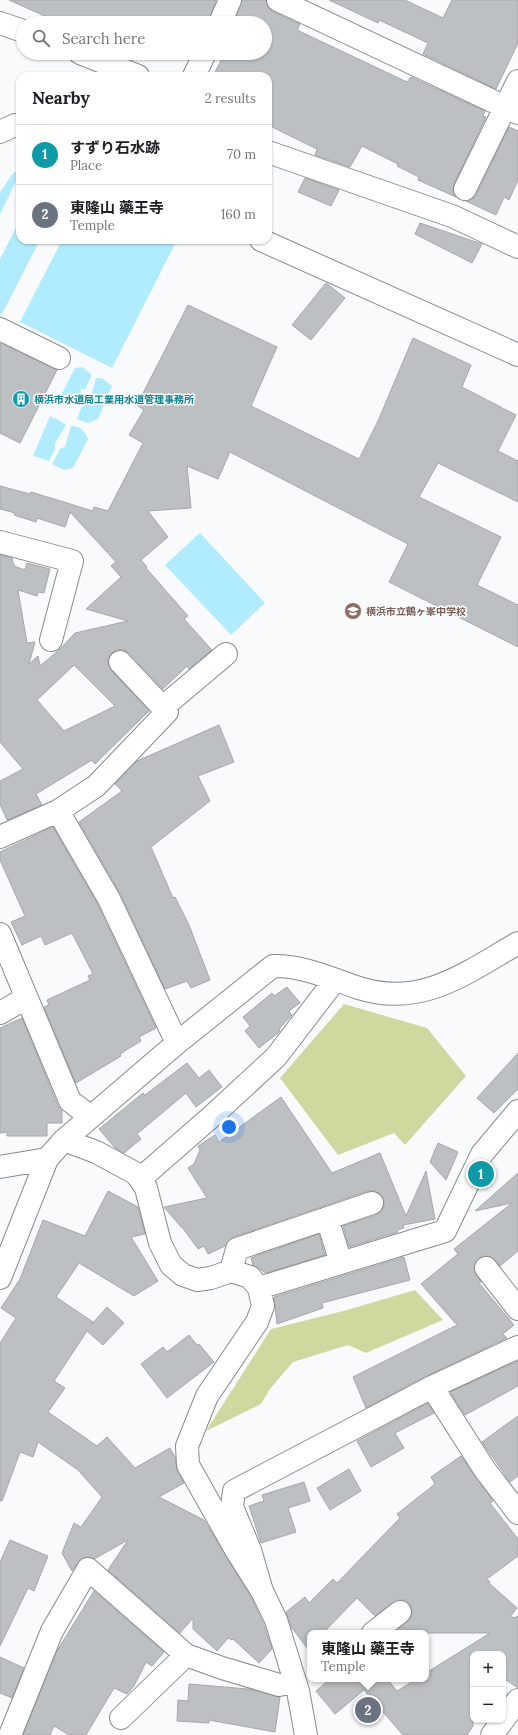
<!DOCTYPE html>
<meta charset="utf-8">
<style>
:root{--surface:#fff;--page:#f6f6f6;--text:#202124;--muted:#757577;--line:#e0e0e0;--accent:#0b8043}
body{margin:0;font-family:Lora,"Noto Sans JP",serif;background:var(--page);color:var(--text)}
.controls{position:absolute;right:12px;bottom:12px;display:grid;overflow:hidden;border-radius:8px;box-shadow:0 1px 3px #0004}
.controls button{width:36px;height:36px;display:grid;place-items:center;padding:0;border:0;border-bottom:1px solid var(--line);background:var(--surface);color:var(--text);font:20px sans-serif}
.you{position:absolute;left:229px;top:1127px;width:14px;height:14px;margin:-10px;border:3px solid #fff;border-radius:50%;background:#1a73e8;box-shadow:0 0 0 6px #1a73e833}
.badge{display:grid;place-items:center;width:26px;height:26px;border-radius:50%;background:var(--accent);color:#fff;font-size:13px;font-weight:700}
.pin{position:absolute;translate:-50% -50%;border:2px solid #fff;box-shadow:0 1px 4px #0006}
.popup{position:absolute;left:307px;top:1630px;width:122px;height:52px;box-sizing:border-box;display:grid;place-content:center;border-radius:8px;background:var(--surface);filter:drop-shadow(0 1px 3px #0005);font-size:13px;white-space:nowrap;color:var(--muted)}
.popup b{font-size:15px;color:var(--text)}
.popup::after{content:'';position:absolute;left:50%;top:100%;margin-left:-8px;border:8px solid transparent;border-top-color:var(--surface)}
.list{margin:0;padding:0;list-style:none}
h2{display:flex;justify-content:space-between;align-items:center;height:52px;margin:0;padding:0 16px;font-size:17px}
h2 small{font-size:13px;font-weight:400;color:var(--muted)}
.list li{display:grid;grid-template-columns:26px 1fr auto;gap:12px;align-items:center;box-sizing:border-box;height:60px;padding:0 16px;border-top:1px solid var(--line)}
.list b{display:block;font-size:15px;white-space:nowrap}
.list p{margin:0;font-size:13px;white-space:nowrap;color:var(--muted)}
.list em{font-size:13px;font-style:normal;color:var(--muted)}
.icon{flex:none;width:22px;height:22px;fill:none;stroke:currentColor;stroke-width:2;stroke-linecap:round;stroke-linejoin:round}
.map{position:relative;flex:none;width:518px;height:1735px;overflow:hidden}
.search{position:absolute;background:var(--surface);box-shadow:0 1px 3px #0004;left:16px;top:16px;width:256px;height:44px;display:flex;align-items:center;gap:10px;box-sizing:border-box;padding:0 14px;border-radius:22px;color:var(--muted);font-size:15px}
.panel{position:absolute;background:var(--surface);box-shadow:0 1px 3px #0004;left:16px;top:72px;width:256px;height:172px;border-radius:12px}
.map>svg:first-child{display:block}
.green{fill:#cfd99f}
.water{fill:#b0ecfe}
.building{fill:#bdc0c2;stroke:#a5a8aa;fill-rule:evenodd}
.lines{fill:none;stroke-linecap:round;stroke-linejoin:round}
.minor-casing{stroke:#888a8c;stroke-width:24}
.minor{stroke:#fff;stroke-width:22}
.labels{text-anchor:middle;dominant-baseline:central;stroke-width:3;stroke-linejoin:round;paint-order:stroke}
.culture-label{font-size:10px;font-weight:bold;fill:#0d838f;stroke:#f8fafc;text-anchor:start}
.education-label{font-size:10px;font-weight:bold;fill:#785e54;stroke:#f8fafc;text-anchor:start}
</style>
<div class="map">
<svg width="518" height="1735" viewBox="0 0 518 1735">
<rect width="100%" height="100%" fill="#f8fafc"/>
<path class="green" d="M344 1004 427 1028 466 1076 405 1145 394 1133 338 1155 280 1078Z
M415 1290 443 1320 366 1353 348 1345 293 1362 270 1389 261 1404 206 1431 271 1329 347 1310Z"/>
<path class="water" d="M14 172 20 173 0 214V192Z
M20 220V240H40L2 314 0 313V259Z
M62 240H177L112 368 20 322Z
M82 367 92 375 85 389H81L79 400 77 404 60 397 75 368Z
M96 378H102L112 386 98 419 88 423 77 419 84 401 90 399Z
M50 416 59 420 66 425 55 443V449L49 461 33 456Z
M71 426C81 426 84 430 88 439L73 468 64 470 52 464 60 449 65 447Z
M200 533 265 603 231 635 165 565Z"/>
<path class="building" d="M9 0H216L208 23H201L191 18 189 23H60Z
M242 0H266L268 7 272 11 300 24 297 30 407 82 411 77 485 111 483 116 486 117 454 184 453 190 456 197 418 180 419 177 397 166 398 164 362 146 350 167 315 155 317 149 268 125V76H213L225 53H265V23H234Z
M329 0H405L443 18 452 0H518V43L496 89 423 54 428 43 379 20 378 23Z
M509 127 518 131V180L509 200 504 197 496 215 466 201 472 199 476 195Z
M305 178 339 190 331 206 298 192Z
M420 223 482 244 472 263 415 234Z
M326 283 345 298 311 340 292 325Z
M188 305 277 347 251 406 359 459 378 421 413 338 471 365 462 387 516 415 498 451 518 461V502L438 463 419 497 501 537 477 585 518 605V647L389 582 408 544 230 452 218 479 187 466 191 508 148 511 168 537 141 560 147 567 146 568 188 616 184 619 212 650 189 669 187 666 163 689 129 653 124 650H118L112 653 108 659V664L111 670 149 711 95 764 92 760 36 794 42 805 7 820 0 804V781L23 769 0 742V555L12 558 14 566 25 570 27 563 50 569 44 593 38 592 37 596 18 590 27 643 35 642 29 664 38 656 40 666 60 649 75 633 128 621 86 609 121 577 111 566 116 562 70 512 65 527 37 518 36 522 14 515 15 513 0 509V486L30 494 31 492 93 511 94 507 108 511 143 443 129 435 144 410 137 405ZM74 665 115 706 64 731 37 700Z
M0 343 57 370 20 443 0 433Z
M219 725 234 762 198 776 210 801 151 847 173 898 175 897 189 925 210 980 191 988 187 981 165 989 120 893 79 822 122 791 115 784 137 761Z
M53 827 98 905 156 1028 139 1037 141 1041 120 1054 121 1056 76 1083 44 1007 49 1005 47 1000 90 980 88 976 93 974 72 933 45 945 41 936 22 945 11 922 25 916 0 860V852Z
M287 987 300 1003 289 1011 292 1015 279 1029 280 1031 278 1033 259 1048 245 1031 250 1026 243 1017 272 993 274 996Z
M22 1018 58 1106 62 1111V1123H47V1136H7V1132L0 1133V1028Z
M518 1053V1089L494 1113 477 1098Z
M187 1063 199 1078 209 1070 222 1087 196 1107 186 1093 137 1134 141 1139 124 1153 115 1148 99 1129 143 1093 145 1095Z
M281 1097 332 1173 380 1153 406 1216 426 1171 435 1219 403 1225 404 1228 397 1230 398 1232 349 1247 343 1226 376 1215 382 1211 384 1206V1199L380 1194 375 1191H368L233 1237 225 1246 208 1254 204 1246 198 1249 182 1227H181L164 1207 207 1198 188 1168 194 1164 200 1150 198 1146 215 1135 219 1142Z
M438 1143 458 1152 446 1180 430 1162Z
M518 1173V1251L500 1266 490 1256H485L479 1258 475 1263 474 1269 481 1282 479 1283 514 1325 503 1334 507 1338 426 1376 366 1408 353 1377 457 1325 421 1284 458 1254 454 1249 512 1203 475 1211Z
M108 1191 138 1207 145 1234 131 1237 158 1281 134 1296 79 1263 56 1297 93 1322 92 1324 107 1307 124 1323 103 1345 87 1331 54 1381 65 1388 48 1412 97 1446 107 1437 135 1468 170 1448 175 1457 177 1471 184 1483 159 1497 204 1520 212 1533 251 1597 264 1625 272 1649 259 1663 233 1639 232 1640 228 1638 217 1651 193 1629V1618L180 1633 108 1570 128 1540 94 1559 89 1557 82 1558 72 1571 62 1553 74 1523 81 1527 102 1497 78 1470 38 1442 33 1457 20 1452 2 1501H0V1343L16 1318 1 1308 20 1279 43 1220 85 1236Z
M319 1234 325 1255 266 1273 253 1265 251 1258Z
M404 1257 410 1280 322 1303 323 1308 277 1324 274 1297Z
M189 1335 197 1345 199 1344 214 1362 167 1398 141 1364 163 1347 167 1352Z
M518 1361V1386L465 1415 450 1392Z
M428 1403 434 1413 395 1433 404 1448 371 1467 357 1441Z
M518 1416V1476L510 1482 482 1442Z
M461 1456 493 1501 490 1503 518 1539V1556L487 1579 490 1582 489 1583 517 1608 511 1616 514 1618 518 1616V1688L503 1678V1654H473V1726L467 1735H403L364 1690 335 1714 316 1691 330 1679H387L397 1691 417 1679H426V1673L490 1633H393L411 1617 412 1610 410 1604 404 1600H398L375 1616 357 1598 323 1633H310V1652L292 1628 286 1612 305 1597 309 1603 333 1579 337 1583 400 1518 397 1514 435 1484 431 1477Z
M349 1469 361 1491 330 1510 317 1488Z
M304 1482 310 1501 288 1508 296 1532 261 1543 249 1506 264 1501 262 1495Z
M10 1540 48 1556 34 1591 28 1588 0 1646V1562Z
M94 1591 164 1652 152 1666 146 1662 134 1686 127 1694 114 1688 86 1735H69L54 1726 50 1735H23L57 1651Z
M0 1657 24 1668 12 1698 0 1693Z
M189 1684 248 1689 280 1697 275 1732 209 1720V1723L177 1721 178 1700 188 1701Z"/>
<g class="lines">
<g class="minor-casing">
<path id="minor" d="M278 0 518 113
M0 23 23 31
M220 23 230 0
M80 53 138 76
M194 76 205 53
M0 132 15 125 20 127
M268 152 452 216 518 247
M465 189 518 81
M261 240 518 355
M0 329 59 358
M0 542 72 561 51 640
M163 707 226 654
M58 811 109 899 177 1043
M0 837 58 811 96 786 167 712 120 662
M0 934 70 1101 91 1117
M0 1013 26 998
M64 1140 96 1152 135 1173 140 1179 146 1188 160 1243 171 1265 183 1275 197 1280 211 1278 231 1271 250 1277 259 1288 263 1306 257 1322 207 1396 187 1446 188 1465 236 1550 262 1591
M0 1167 47 1159
M140 1179 211 1117 276 1057 335 980
M327 1218 341 1263
M486 1268 518 1309
M231 1271 237 1249 372 1203
M0 1278 47 1159 64 1140 177 1043 273 966C302 965 332 979 359 988 421 1008 466 973 518 943
M259 1288 445 1231 482 1154 518 1111
M432 1387 485 1470 518 1513
M373 1633 400 1612
M121 1718 186 1655 222 1668 279 1685 295 1682
M10 1735 52 1631 88 1569 186 1655
M306 1735 298 1691 276 1620 262 1591 250 1550 232 1507 234 1491 432 1387 518 1347
M492 1735 518 1700"/>
</g>
<use href="#minor" class="minor"/>
</g>
<defs>
<g id="building-disc" transform="scale(0.9)"><circle r="9.5" fill="#0f9aa8" stroke="#f8fafc"/><path d="M-4-6H4V6H1V3H-1V6H-4ZM-2.5-4.3h1.7v1.8h-1.7ZM.8-4.3h1.7v1.8H.8ZM-2.5-1h1.7V.8h-1.7ZM.8-1h1.7V.8H.8Z" fill="#fff"/></g>
<g id="school-disc" transform="scale(0.9)"><circle r="9.5" fill="#8d6e63" stroke="#f8fafc"/><path d="M0-5L7-2L0 1L-7-2ZM-4 1L0 2.5L4 1V4Q0 6-4 4Z" fill="#fff"/></g>
</defs>
<g fill-rule="evenodd">
<use href="#building-disc" x="21" y="399"/>
<use href="#school-disc" x="353" y="611"/>
</g>
<g class="labels">
<g class="culture-label">
<text x="34" y="399">横浜市水道局工業用水道管理事務所</text>
</g>
<g class="education-label">
<text x="366" y="611">横浜市立鶴ヶ峯中学校</text>
</g>
</g>
</svg>
<div class="controls">
<button>+</button>
<button>−</button>
</div>
<div class="you"></div>
<div class="pin badge" style="left:481px;top:1174px;background:#0f9aa8">1</div>
<div class="pin badge" style="left:368px;top:1710px;background:#6b7280">2</div>
<div class="popup"><b>東隆山 藥王寺</b>Temple</div>
<div class="search"><svg class="icon" aria-label="search" viewBox="0 0 24 24"><circle cx="10" cy="10" r="6"/><path d="M15 15l6 6"/></svg>Search here</div>
<section class="panel">
<h2>Nearby<small>2 results</small></h2>
<ul class="list">
<li><span class="badge" style="background:#0f9aa8">1</span><div><b>すずり石水跡</b><p>Place</p></div><em>70 m</em></li>
<li><span class="badge" style="background:#6b7280">2</span><div><b>東隆山 藥王寺</b><p>Temple</p></div><em>160 m</em></li>
</ul>
</section>
</div>
